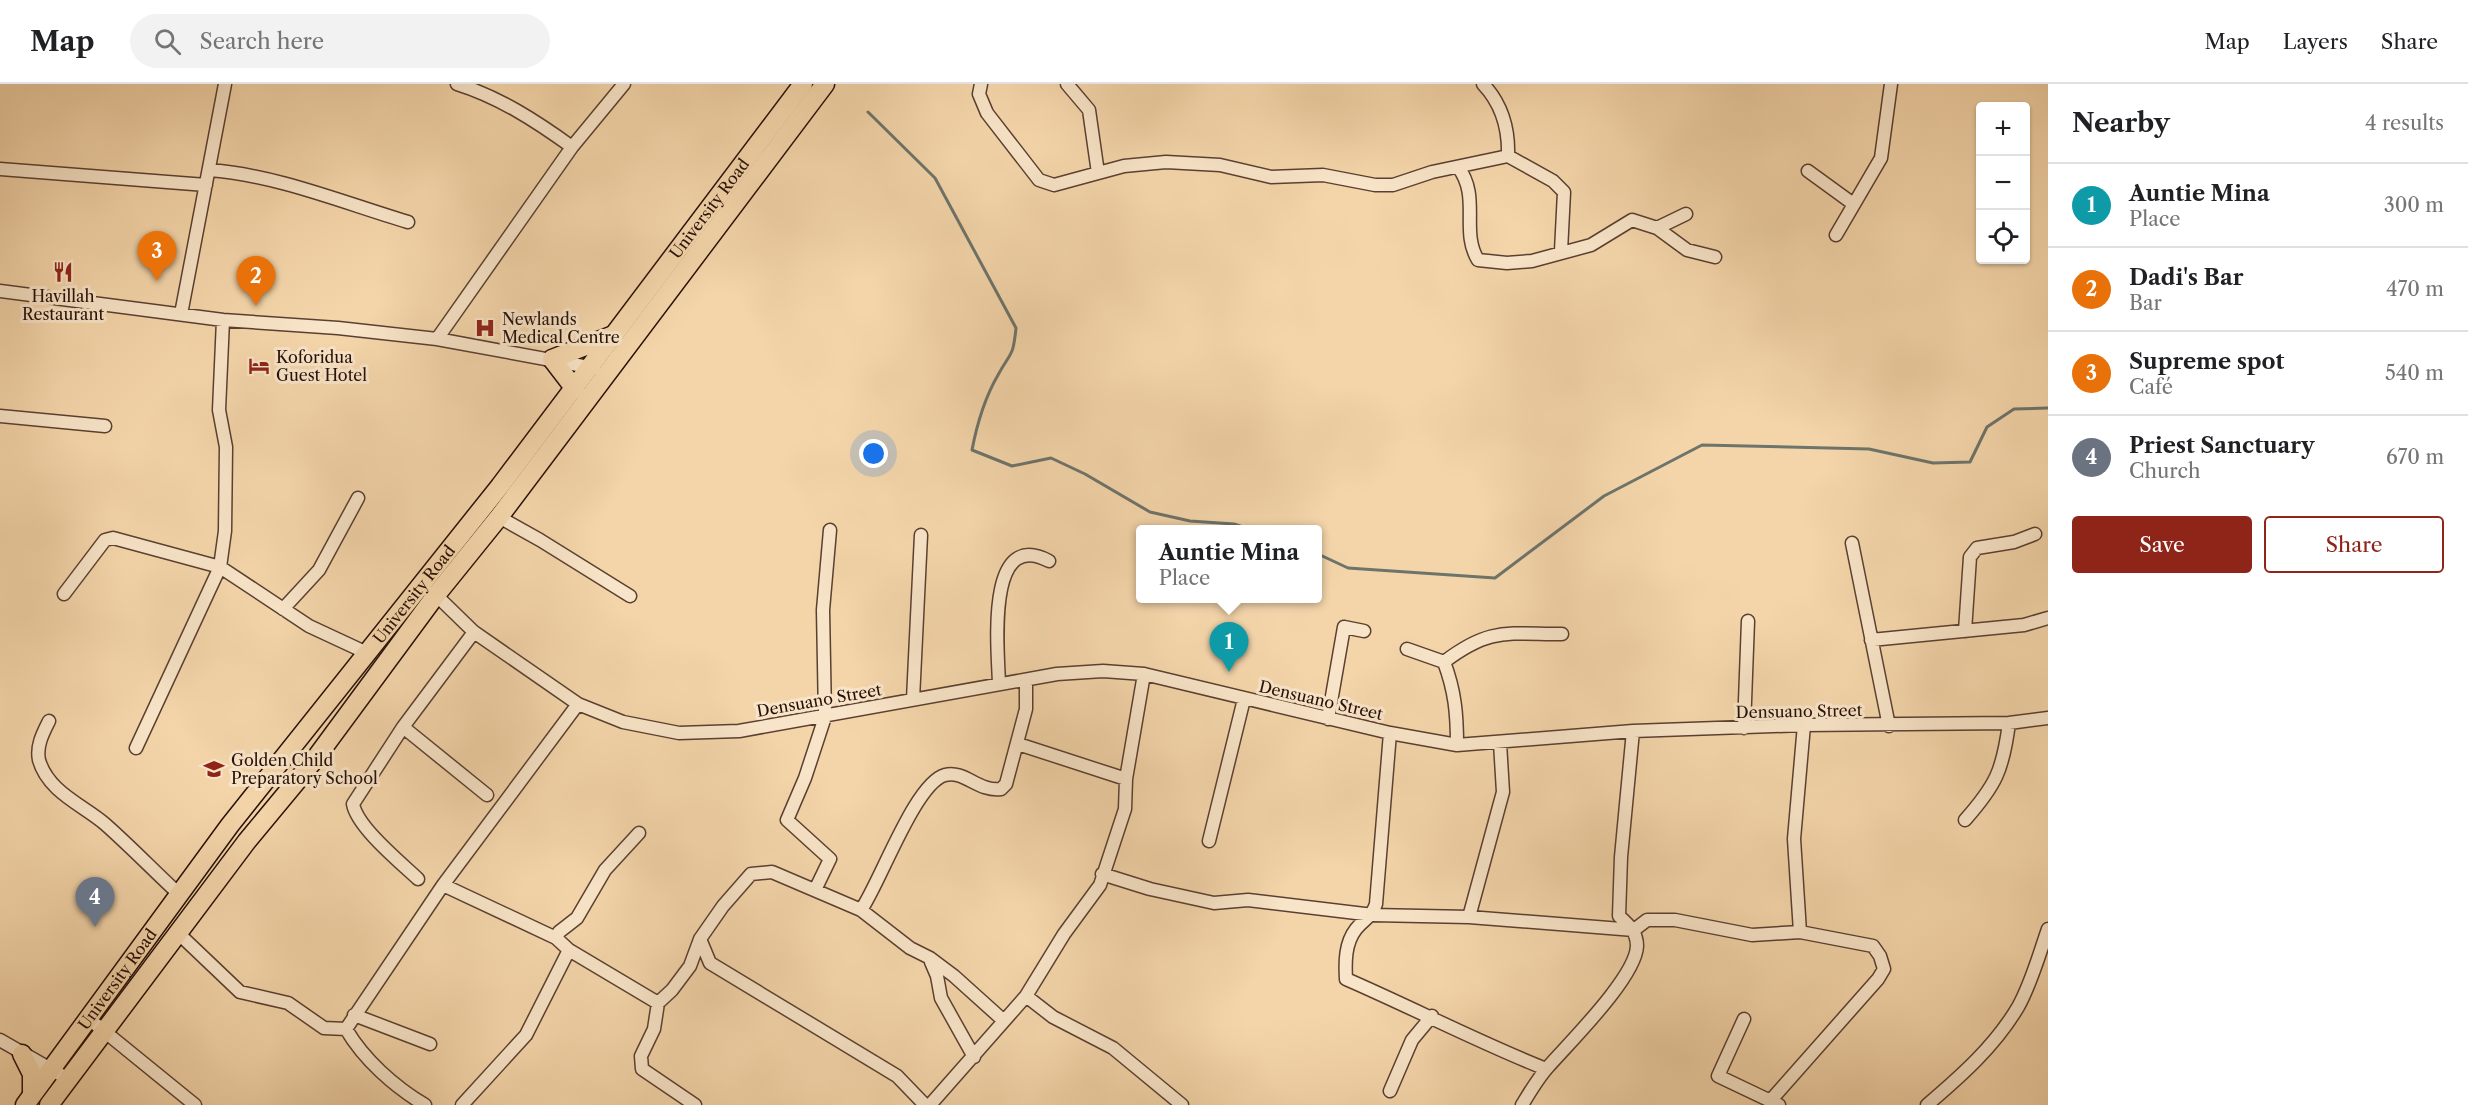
<!DOCTYPE html>
<meta charset="utf-8">
<style>
:root{--surface:#fff;--page:#f2f2f2;--text:#202124;--muted:#757577;--line:#e0e0e0;--accent:#8f2418}
body{margin:0;font-family:"Libre Caslon Text",serif;background:var(--page);color:var(--text)}
.controls{position:absolute;right:18px;top:18px;display:grid;overflow:hidden;border-radius:6px;box-shadow:0 2px 4px #0004}
.controls button{width:54px;height:54px;display:grid;place-items:center;padding:0;border:0;border-bottom:2px solid var(--line);background:var(--surface);color:var(--text);font:30px sans-serif}
.you{position:absolute;left:874px;top:370px;width:21px;height:21px;margin:-15px;border:4px solid #fff;border-radius:50%;background:#1a73e8;box-shadow:0 0 0 9px #1a73e833}
.badge{display:grid;place-items:center;width:39px;height:39px;border-radius:50%;background:var(--accent);color:#fff;font-size:20px;font-weight:700}
.pin{position:absolute;translate:-50% -50px;filter:drop-shadow(0 2px 3px #0008)}
.pin::after{content:'';position:absolute;top:32px;width:21px;height:18px;background:inherit;clip-path:polygon(0 0,100% 0,50% 100%)}
.popup{position:absolute;left:1136px;top:441px;width:186px;height:78px;box-sizing:border-box;display:grid;place-content:center;border-radius:6px;background:var(--surface);filter:drop-shadow(0 2px 4px #0005);font-size:20px;white-space:nowrap;color:var(--muted)}
.popup b{font-size:22px;color:var(--text)}
.popup::after{content:'';position:absolute;left:50%;top:100%;margin-left:-12px;border:12px solid transparent;border-top-color:var(--surface)}
.list{margin:0;padding:0;list-style:none}
h2{display:flex;justify-content:space-between;align-items:center;height:78px;margin:0;padding:0 24px;font-size:26px}
h2 small{font-size:20px;font-weight:400;color:var(--muted)}
.list li{display:grid;grid-template-columns:39px 1fr auto;gap:18px;align-items:center;box-sizing:border-box;height:84px;padding:0 24px;border-top:2px solid var(--line)}
.list b{display:block;font-size:22px;white-space:nowrap}
.list p{margin:0;font-size:20px;white-space:nowrap;color:var(--muted)}
.list em{font-size:20px;font-style:normal;color:var(--muted)}
.actions{display:flex;gap:12px;padding:18px 24px}
.actions a{flex:1;padding:14px 0;border:2px solid var(--accent);border-radius:6px;text-align:center;font-size:21px;color:var(--accent)}
.actions .main{background:var(--accent);color:#fff}
.icon{flex:none;width:33px;height:33px;fill:none;stroke:currentColor;stroke-width:2;stroke-linecap:round;stroke-linejoin:round}
.map{position:relative;flex:none;width:2048px;height:1021px;overflow:hidden}
header{display:flex;align-items:center;gap:36px;box-sizing:border-box;height:84px;padding:0 30px;background:var(--surface);border-bottom:2px solid var(--line)}
header strong{font-size:28px}
nav{display:flex;gap:33px;margin-inline-start:auto;font-size:21px}
.search{width:420px;height:54px;background:var(--page);display:flex;align-items:center;gap:15px;box-sizing:border-box;padding:0 21px;border-radius:33px;color:var(--muted);font-size:22px}
main{display:flex}
aside{flex:1;background:var(--surface)}
.map>svg:first-child{display:block}
.lines{fill:none;stroke-linecap:round;stroke-linejoin:round}
.stream{stroke:#6d746b;stroke-width:3}
.minor-casing{stroke:#5a4030;stroke-width:15}
.highway-casing{stroke:#260f07;stroke-width:21}
.minor{stroke:#f8e4c8;stroke-width:12}
.highway{stroke:#f4d5aa;stroke-width:18}
.labels{text-anchor:middle;dominant-baseline:central;stroke-width:6;stroke-linejoin:round;paint-order:stroke}
.street-label{font-size:16px;fill:#260f07;stroke:#f8e4c8}
.poi-label{font-size:16px;fill:#260f07;stroke:#f8e4c8;text-anchor:start}
</style>
<header>
<strong>Map</strong>
<div class="search"><svg class="icon" aria-label="search" viewBox="0 0 24 24"><circle cx="10" cy="10" r="6"/><path d="M15 15l6 6"/></svg>Search here</div>
<nav><a>Map</a><a>Layers</a><a>Share</a></nav>
</header>
<main>
<div class="map">
<svg width="2048" height="1021" viewBox="0 0 2048 1021">
<rect width="100%" height="100%" fill="#f4d5aa"/>
<filter id="stains"><feTurbulence type="fractalNoise" baseFrequency=".00333" numOctaves="4"/><feColorMatrix values="0 0 0 0 .2 0 0 0 0 .09 0 0 0 0 .02 0 0 0 .5 -.17"/></filter>
<radialGradient id="worn" r=".72"><stop offset=".6" stop-color="#630" stop-opacity="0"/><stop offset="1" stop-color="#630" stop-opacity=".3"/></radialGradient>
<g class="lines">
<path class="stream" d="M868 28 935 94 1016 244C1013 274 1011 267 998 291 984 315 977 340 972 366L1012 382 1051 374 1085 390 1150 428 1190 437 1234 440 1252 446
M1318 470 1348 484 1495 494 1604 412 1702 361 1869 365 1933 379 1970 378 1987 343 2014 325 2048 324"/>
<g class="minor-casing">
<path id="minor" d="M457 0C499 13 536 37 572 63
M981 0 979 10 987 29 1039 96 1054 101 1124 82 1166 78 1220 81 1271 93 1323 91 1375 101H1393L1432 88 1508 72 1553 97 1564 108 1561 167
M1067 0 1089 26 1098 89
M1483 0C1502 20 1509 44 1508 72
M1458 83C1481 113 1460 147 1478 176L1507 179 1532 177 1591 161 1632 136 1657 144 1687 166 1715 173
M0 85 206 101
M209 86C277 91 344 119 408 138
M1808 87 1852 119
M1657 144 1686 130
M1836 151 1881 74 1891 0
M0 207 223 236 338 244 437 255 594 284
M181 230 225 0
M437 255 572 63 624 0
M0 332 105 342
M499 433 540 456 630 512
M1852 459 1889 642
M430 509 436 511 474 548 578 620 623 638 679 649 739 647 1057 590 1103 587 1144 590 1390 649 1457 661 1633 647 1804 641 2009 639 2048 634
M64 510 105 456 113 454 220 483 309 542 367 569
M283 525 319 486 358 414
M1965 547 1970 473 1977 464 2014 458 2035 450
M1871 556 2024 541 2048 534
M1407 565 1444 578C1490 543 1507 550 1562 550
M1444 578C1455 607 1457 630 1457 661
M999 600C998 566 985 443 1049 477
M913 615 921 451
M1328 635 1344 543 1364 547
M49 637C43 649 36 662 39 676 48 708 83 721 105 740 131 763 155 788 180 811
M403 643 487 711
M1744 644 1748 537
M1390 649 1376 820C1372 833 1364 835 1356 845 1345 859 1345 878 1346 895 1413 924 1478 958 1546 985
M1018 660 1126 695
M136 664 220 483 225 447 226 363 219 326 223 236
M1965 736C1996 701 2003 686 2009 639
M1209 757 1244 615
M1102 790 1150 805 1214 819 1248 816 1373 831 1469 833 1634 846 1647 836H1675L1752 851 1800 848 1873 862 1880 872 1884 885 1878 895 1771 1016
M418 795C400 778 357 743 353 720L403 643 474 548
M443 801 578 620
M816 804 830 775 787 736 805 694 825 633 823 526 830 446
M861 826C880 799 915 699 945 691 965 686 978 708 1001 705L1006 700 1026 625V597
M1469 833 1503 708 1500 659
M177 848 240 908 288 919 324 944 346 945 443 801 556 854 569 866 658 919
M1800 848 1794 755 1804 641
M556 854 559 848 577 834 605 786 639 749
M700 855 710 879 897 992 925 1021
M931 878 937 892 941 914 974 973
M1026 912 1053 933 1113 964 1182 1021
M354 931 430 960
M88 934 195 1021
M1744 935 1718 992 1779 1021
M346 945C364 976 395 1003 425 1021
M0 956 68 995
M1390 1007 1412 956 1432 932
M462 1021 526 951 569 866
M695 1021 642 985 641 972 654 945 658 919 672 906 690 882 700 855 723 822 751 790 772 788 861 826 910 864 930 874 954 892 1004 937
M930 1021 1026 912 1064 850 1100 801 1125 725 1126 695 1144 590
M1522 1021C1530 1008 1538 994 1548 983 1569 959 1636 893 1637 862 1637 848 1629 841 1619 832L1621 773 1633 647
M1927 1021C1961 992 1995 962 2018 923 2031 900 2039 871 2048 845"/>
</g>
<g class="highway-casing">
<g id="highway">
<path d="M575 305 552 275 611 252"/>
<path d="M22 970 32 990V1010"/>
<path id="s1" d="M25 1021 230 741 500 402 803 0"/>
<path d="M49 1021 247 757 315 675 436 511 499 433 825 0"/>
</g>
</g>
<use href="#minor" class="minor"/>
<use href="#highway" class="highway"/>
</g>
<defs>
<g id="restaurant-bare" transform="scale(1.62)"><path d="M-5-6h1v4h1v-4h1v4h1v-4h1v5L-1.5 .5V6h-2V.5L-5-1ZM5-6V6H3V1.5H1.5Q1.5-4 5-6Z" fill="#8f2418" stroke="#f8e4c8" stroke-width="2.5" paint-order="stroke"/></g>
<g id="hospital-bare" transform="scale(1.62)"><path d="M-5-5h3v3.5h4V-5h3V5h-3V1.5h-4V5h-3Z" fill="#8f2418" stroke="#f8e4c8" stroke-width="2.5" paint-order="stroke"/></g>
<g id="hotel-bare" transform="scale(1.62)"><path d="M-6-4.5h1.5V1H6V5H4.5V3h-9V5H-6ZM-4 0a1.8 1.8 0 1 1 3.6 0ZM.5 0V-2.5h3Q6-2.5 6 0Z" fill="#8f2418" stroke="#f8e4c8" stroke-width="2.5" paint-order="stroke"/></g>
<g id="school-bare" transform="scale(1.62)"><path d="M0-5L7-2L0 1L-7-2ZM-4 1L0 2.5L4 1V4Q0 6-4 4Z" fill="#8f2418" stroke="#f8e4c8" stroke-width="2.5" paint-order="stroke"/></g>
</defs>
<g fill-rule="evenodd">
<use href="#restaurant-bare" x="63" y="188"/>
<use href="#hospital-bare" x="485" y="244"/>
<use href="#hotel-bare" x="259" y="282"/>
<use href="#school-bare" x="214" y="685"/>
</g>
<g class="labels">
<g class="street-label">
<text stroke="none"><textPath href="#s1" startOffset="1128">University Road</textPath></text>
<text stroke="none"><textPath href="#s1" startOffset="642">University Road</textPath></text>
<text transform="translate(819 616) rotate(-10)">Densuano Street</text>
<text transform="translate(1321 616) rotate(13)">Densuano Street</text>
<text transform="translate(1799 627) rotate(-1)">Densuano Street</text>
<text stroke="none"><textPath href="#s1" startOffset="156">University Road</textPath></text>
</g>
<g class="poi-label">
<text x="63" y="212" text-anchor="middle">Havillah<tspan x="63" dy="18">Restaurant</tspan></text>
<text x="502" y="235">Newlands<tspan x="502" dy="18">Medical Centre</tspan></text>
<text x="276" y="273">Koforidua<tspan x="276" dy="18">Guest Hotel</tspan></text>
<text x="231" y="676">Golden Child<tspan x="231" dy="18">Preparatory School</tspan></text>
</g>
</g>
<rect width="100%" height="100%" filter="url(#stains)"/>
<rect width="100%" height="100%" fill="url(#worn)"/>
</svg>
<div class="controls">
<button>+</button>
<button>−</button>
<button><svg class="icon" aria-label="locate" viewBox="0 0 24 24"><circle cx="12" cy="12" r="6"/><path d="M12 2v4M12 18v4M2 12h4M18 12h4"/></svg></button>
</div>
<div class="you"></div>
<div class="pin badge" style="left:1229px;top:588px;background:#0f9aa8">1</div>
<div class="popup"><b>Auntie Mina</b>Place</div>
<div class="pin badge" style="left:256px;top:222px;background:#e8710a">2</div>
<div class="pin badge" style="left:157px;top:197px;background:#e8710a">3</div>
<div class="pin badge" style="left:95px;top:843px;background:#6b7280">4</div>
</div>
<aside>
<h2>Nearby<small>4 results</small></h2>
<ul class="list">
<li><span class="badge" style="background:#0f9aa8">1</span><div><b>Auntie Mina</b><p>Place</p></div><em>300 m</em></li>
<li><span class="badge" style="background:#e8710a">2</span><div><b>Dadi's Bar</b><p>Bar</p></div><em>470 m</em></li>
<li><span class="badge" style="background:#e8710a">3</span><div><b>Supreme spot</b><p>Café</p></div><em>540 m</em></li>
<li><span class="badge" style="background:#6b7280">4</span><div><b>Priest Sanctuary</b><p>Church</p></div><em>670 m</em></li>
</ul>
<div class="actions"><a class="main">Save</a><a>Share</a></div>
</aside>
</main>
